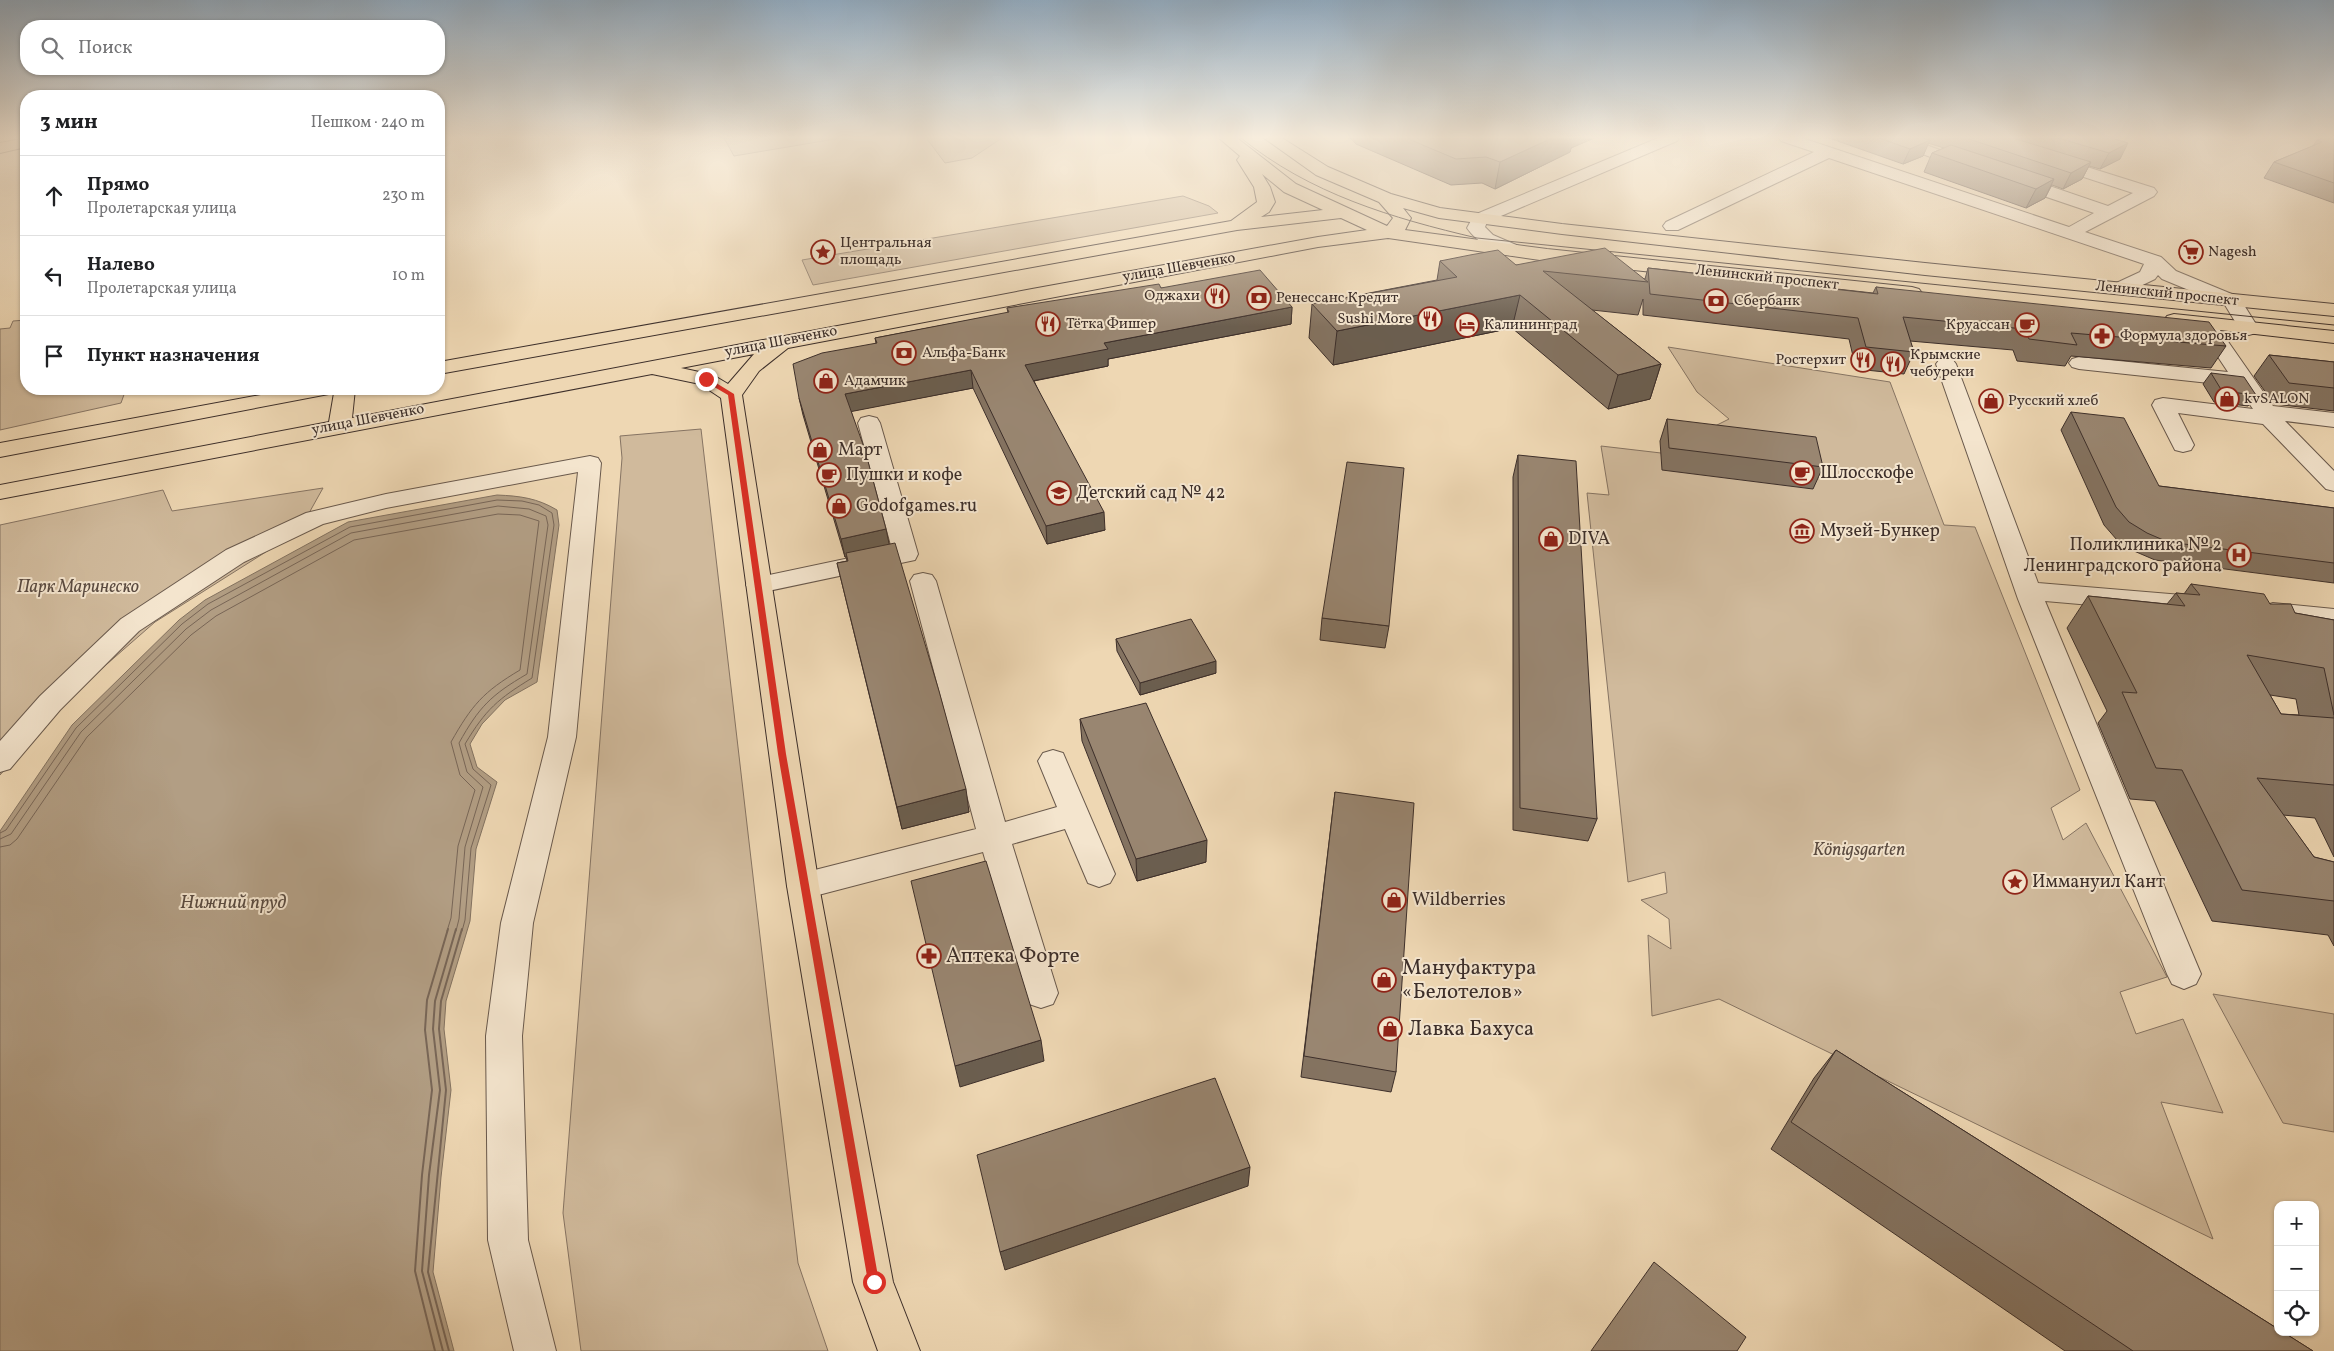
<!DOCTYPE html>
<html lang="ru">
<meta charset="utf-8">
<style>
:root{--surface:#fff;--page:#f2f2f2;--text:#202124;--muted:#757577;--line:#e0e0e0}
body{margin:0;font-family:Vollkorn,serif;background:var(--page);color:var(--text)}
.controls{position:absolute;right:15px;bottom:15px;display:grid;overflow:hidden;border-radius:10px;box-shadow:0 1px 4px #0004}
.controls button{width:45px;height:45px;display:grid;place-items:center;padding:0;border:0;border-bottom:1px solid var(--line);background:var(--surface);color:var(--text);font:25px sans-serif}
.stop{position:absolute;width:15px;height:15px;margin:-11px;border:4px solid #d93025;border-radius:50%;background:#fff}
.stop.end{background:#d93025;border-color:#fff;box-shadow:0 1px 5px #0008}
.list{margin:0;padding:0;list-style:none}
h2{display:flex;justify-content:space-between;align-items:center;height:65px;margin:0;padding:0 20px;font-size:21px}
h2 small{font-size:16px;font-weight:400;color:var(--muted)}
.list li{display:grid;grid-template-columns:32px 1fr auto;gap:15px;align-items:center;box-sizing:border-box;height:80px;padding:0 20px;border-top:1px solid var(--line)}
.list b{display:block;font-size:19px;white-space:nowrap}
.list p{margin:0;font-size:16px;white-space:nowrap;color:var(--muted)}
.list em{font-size:16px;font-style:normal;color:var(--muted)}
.icon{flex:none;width:28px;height:28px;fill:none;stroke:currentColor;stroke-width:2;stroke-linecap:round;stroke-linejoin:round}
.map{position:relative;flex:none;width:2334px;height:1351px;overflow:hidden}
.search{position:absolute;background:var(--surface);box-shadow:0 1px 4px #0004;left:20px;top:20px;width:425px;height:55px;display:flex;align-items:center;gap:12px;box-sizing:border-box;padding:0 18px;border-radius:20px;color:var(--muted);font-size:19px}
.panel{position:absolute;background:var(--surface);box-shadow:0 1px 4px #0004;left:20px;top:90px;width:425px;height:305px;border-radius:20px}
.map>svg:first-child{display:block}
.green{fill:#d0ba9c;stroke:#867463}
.water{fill:#b29e84;stroke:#837260}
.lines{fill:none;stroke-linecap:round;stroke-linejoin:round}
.shore-far1{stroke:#786657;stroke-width:1}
.shore{stroke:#786657;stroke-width:2}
.minor-casing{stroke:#69594c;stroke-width:2}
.major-casing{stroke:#3d2f2a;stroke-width:2}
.minor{fill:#f4e5ce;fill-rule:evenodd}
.major{fill:#eed7b3;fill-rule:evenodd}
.tram{stroke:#3d2f2a;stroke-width:1}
.wall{fill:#847361;stroke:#3d2f2a;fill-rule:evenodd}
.shaded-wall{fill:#6b5e4f;stroke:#3d2f2a}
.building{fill:#998671;stroke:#3d2f2a}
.route{fill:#d93025}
.labels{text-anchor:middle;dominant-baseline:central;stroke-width:4;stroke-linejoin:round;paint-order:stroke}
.far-poi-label{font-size:15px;fill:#3d2f2a;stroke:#f4e5ce;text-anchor:start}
.far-street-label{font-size:15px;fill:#3d2f2a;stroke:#f4e5ce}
.poi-label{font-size:18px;fill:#3d2f2a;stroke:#f4e5ce;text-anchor:start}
.park-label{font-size:18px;font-style:italic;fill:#5a4b41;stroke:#f4e5ce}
.water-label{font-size:19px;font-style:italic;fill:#5a4b40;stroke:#f4e5ce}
.near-poi-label{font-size:21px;fill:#3d2f2a;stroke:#f4e5ce;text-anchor:start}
</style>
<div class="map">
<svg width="2334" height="1351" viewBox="0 0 2334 1351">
<rect width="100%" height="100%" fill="#eed7b3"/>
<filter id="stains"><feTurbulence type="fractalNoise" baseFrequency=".004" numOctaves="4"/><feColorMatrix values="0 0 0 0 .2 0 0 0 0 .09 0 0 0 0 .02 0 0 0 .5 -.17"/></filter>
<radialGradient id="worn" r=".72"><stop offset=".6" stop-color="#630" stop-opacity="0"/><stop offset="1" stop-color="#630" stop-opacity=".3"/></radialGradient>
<path class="green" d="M724 138H841L734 156Z
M929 138H1002L972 158 945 163 927 139Z
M1183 196 1209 206 1218 213 813 285 802 260Z
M26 320V389H126L121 403 0 430V329L10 328 13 321Z
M1668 347 1890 382 1944 525 1975 527 2080 790 2051 808 2063 840 2086 823 2167 977 2120 992 2136 1034 2183 1019 2223 1113 2161 1102 2213 1239 1719 999 1652 1016 1648 935 1671 949 1669 919 1641 900 1667 893 1665 872 1628 882 1587 493 1609 495 1601 446 1661 453 1729 419 1697 392Z
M701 429 798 1263 828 1351H581L563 1213 622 458 620 436Z
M323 488 299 531 155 622 75 692 0 775V525L163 490 172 511Z
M2213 994 2334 1014V1132L2283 1123Z"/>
<path class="water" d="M497 495C520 496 537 498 557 510L559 525 537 682 505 700 482 724 470 744 477 767 497 782 476 849 470 921 446 1001 444 1029 451 1090 441 1177 433 1272 454 1351H0V831L72 725 179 620 205 600 348 522Z"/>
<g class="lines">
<path class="shore-far1" d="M0 833 6 830 76 728 182 624 208 604 350 527 497 500 522 501 539 505 552 513 554 525 532 678C498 699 486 709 465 744L473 769 491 785 471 848 465 920 462 931
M0 839 11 834 81 732 186 629 211 610 351 533 498 506 529 509 546 516 548 525 527 674C491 695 479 707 459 743L467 772 483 787 465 847 459 919 456 931
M0 847 10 845 17 839 87 737 191 635 216 616 354 540 498 514 520 515 539 521 520 670C483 692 472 705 451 742L460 775 475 790 458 846 451 918 447 931"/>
<path class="shore" d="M435 1351 415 1271 422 1175 432 1090 425 1030 427 1000 448 929
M443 1351 422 1271 429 1175 440 1090 433 1029 435 1001 456 929
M449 1351 428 1272 446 1090 439 1029 441 1001 462 929"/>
<g class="minor-casing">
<path id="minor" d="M1658 138H1679L1677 141 1487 222 1485 227 1493 235 1521 247 1524 251 1521 255C1503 259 1477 243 1467 228L1474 215Z
M1779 138H1802L2069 227 2094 213 2008 184 2006 180 2008 176H2020L2108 206 2133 193 1973 141 1971 138H1995L2154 188 2157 192 2154 196 2085 232 2161 257 2176 271 2239 297 2259 329 2256 333 2249 335 2242 333 2225 305 2162 279 2158 275 2155 279 2126 293H2112L2109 289 2112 285 2140 272 2144 264 1829 158 1678 230H1666L1663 226 1666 222 1814 152 1781 141Z
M1885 138H1907L1948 153 1950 156 1948 159H1936L1887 141Z
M2206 318 2213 320 2273 406 2334 413V427L2285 421 2334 471V491L2326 489 2263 424 2178 413 2194 445 2191 450 2183 452 2175 450 2152 405 2155 400 2163 398 2253 409 2237 386 2079 369 2072 367 2069 363 2072 359 2079 357 2228 372 2196 324 2199 320Z
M1946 358 1953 360 1956 364 2038 583 2206 597 2215 600 2219 606 2215 612 2206 615 2045 601 2201 974 2196 984 2184 989 2172 984 2167 974 2018 599 1936 364 1939 360Z
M869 416 877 418 880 423 918 554 915 560 759 593 750 591 746 585 750 579 892 549 858 423 861 418Z
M590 456 598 458 601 463 576 737 533 923 522 1036 528 1240 556 1351H514L488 1240 486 1036 501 923 548 737 578 472 386 508 323 524 244 562 139 631 60 710 10 769 0 772V741L40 696 121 619 226 550 306 513 386 494Z
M923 573 932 575 936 581 1005 822 1057 807 1038 761 1043 753 1053 750 1063 753 1115 874 1110 883 1099 887 1088 883 1065 829 1012 844 1058 993 1053 1004 1041 1008 1029 1004 1024 993 983 852 803 899 792 895 787 886 792 877 803 873 976 829 910 581 914 575Z
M2273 603 2334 609V627L2264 618 2260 612 2264 606Z"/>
</g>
<g class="major-casing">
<path id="major" d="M26 138V147L0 153V143Z
M1219 138H1237L1296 184 1387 226 1393 218 1379 202 1316 175 1264 138H1282L1328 167 1391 194 1440 208 1562 224 1925 263 2334 304V316L1925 275 1562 234 1439 218 1403 208 1411 218 1405 230 1547 249 1912 287 1919 289 1922 293 1919 297 1912 299 1547 261 1388 238 1318 247 788 348 759 371 742 395 819 886 893 1282 920 1351H878L853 1282 787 886 721 398 700 384 652 374 0 499V485L329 422 334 393 0 457V443L293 389H355L352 418 1032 289 1318 237 1367 230 1341 218 1237 230 439 374V362L1231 221 1257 202 1254 187 1237 160 1240 156ZM1262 174 1284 192 1323 210 1261 217 1269 212 1275 202 1270 187ZM754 354 728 384 713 375 681 368Z
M2174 314 2334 331V343L2167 324 2164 320 2167 316Z"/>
</g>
<use href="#minor" class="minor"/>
<use href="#major" class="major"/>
<path class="tram" d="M1241 138C1310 194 1392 218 1477 238L2334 325"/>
</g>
<path class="wall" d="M1350 138H1594L1571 148 1570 152 1495 189 1482 183 1451 185 1356 144Z
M1829 138H2112L2120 159 2100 169 2089 166 2082 179 2063 189 2052 185 2045 198 2026 208 1924 172 1932 153 1944 148 1928 143 1923 156 1903 164Z
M2334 138V203L2264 178 2274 162 2313 146 2317 140Z
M1440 261 1516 265 1645 279 1648 268 1873 293 1876 287 2226 346 2211 368 2071 356 2065 366 2017 361 2013 350 1910 341 1914 352 1904 374 1856 369 1849 339 1643 315V299L1638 315 1592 310 1661 364 1650 399 1608 409 1512 328 1333 365 1309 338 1312 304 1437 280Z
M1161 288 1292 307 1291 324 1108 359V366L1034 381 1105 530 1047 544 973 388 851 411 889 544 969 812 902 829 837 563 847 561 846 557H845L803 415 799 398 876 343 875 338 1008 313 1007 308Z
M2269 355 2334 362V411L2274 404 2254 376Z
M2211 373 2256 395 2248 406 2214 402 2203 384Z
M2071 412 2159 486 2334 508V583L2155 560 2134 551 2117 540 2104 525 2061 430Z
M1667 419 1823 467 1813 489 1662 470 1660 441Z
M1518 455 1597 819 1588 841 1513 830V477Z
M2191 584 2270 604 2295 613 2334 620V857L2315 818 2283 815 2314 857 2334 862V946L2328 935 2212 921 2155 801 2130 799 2098 723 2107 711 2067 628 2088 596 2167 604 2176 593 2184 594ZM2270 695 2296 699 2299 715 2281 714Z
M1322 618 1389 626 1385 648 1320 640Z
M1116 639 1216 673 1140 695 1117 651Z
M1080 719 1206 862 1137 881 1082 741Z
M1335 792 1396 1072 1391 1092 1301 1077Z
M1836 1050 2313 1351H2065L1771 1149 1814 1078Z"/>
<path class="shaded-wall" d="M1552 138H1594L1571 148 1570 152 1495 189 1500 162Z
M1930 140 1923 156 1903 164 1910 149Z
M2128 143 2120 159 2100 169 2109 153Z
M2091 162 2082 179 2063 189 2071 173Z
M2054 179 2045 198 2026 208 2036 189Z
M1520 295 1512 328 1333 365 1337 331Z
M1292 307 1291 324 1108 359V366L1027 382 1025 365 1104 343Z
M1661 364 1650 399 1608 409 1618 375Z
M971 370 973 388 849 412 845 394Z
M1104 512 1105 530 1047 544 1046 526Z
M886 529 890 548 845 557 841 539Z
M1216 661V673L1140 695V683Z
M966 789 969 812 902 829 897 807Z
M1207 840 1206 862 1137 881 1136 859Z
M1041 1040 1044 1061 960 1087 955 1066Z
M1250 1167 1248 1186 1005 1270 1000 1252Z"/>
<path class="building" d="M1406 138H1552L1500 162 1486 157 1456 159Z
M1879 138H1922L1930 140 1910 149Z
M1966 138H2013L2091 162 2071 173Z
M2058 138H2112L2128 143 2109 153Z
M2323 138H2334V183L2274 162 2322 142 2317 140Z
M1951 145 2054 179 2036 189 1932 153Z
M1605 248 1648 282 1543 271 1661 364 1618 375 1520 295 1337 331 1312 304 1457 277 1440 261 1470 255 1498 250 1516 265Z
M1648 268 1878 294 1876 287 2209 322 2226 346 2071 333 2077 345 2029 339 2024 329 1903 317 1914 352 1866 347 1858 318 1650 294Z
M1260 270 1292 307 1104 343 1108 349 1025 365 1104 512 1046 526 971 370 845 394 865 450 886 529 841 539 799 398 793 364 822 353 877 343 875 338 1009 312 1007 308 1159 284 1161 288Z
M2269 355 2334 362V388L2289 383Z
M2211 373 2244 377 2256 395 2222 391Z
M2071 412 2124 418 2159 486 2334 508V563L2168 542 2147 533 2129 522 2116 507Z
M1667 419 1816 437 1823 467 1669 448Z
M1518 455 1576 461 1597 819 1520 808Z
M1347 462 1404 468 1389 626 1322 618Z
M895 543 939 691 966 789 897 807 837 563 848 561 846 553Z
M2191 584 2264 594 2270 604H2291L2295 613 2334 620V715L2324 668 2247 655 2281 714 2334 718V785L2257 778 2314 857 2334 862V901L2242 890 2182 770 2156 768 2122 692 2137 693 2088 596 2185 606 2176 593 2200 595Z
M1191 619 1216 661 1140 683 1116 639Z
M1146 703 1207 840 1136 859 1080 719Z
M1335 792 1414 803 1396 1072 1304 1056Z
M986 861 1041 1040 955 1066 911 881Z
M1836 1050 2278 1329V1332H2283L2313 1351H2133L1791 1122Z
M1215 1078 1250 1167 1000 1252 977 1155Z
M1654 1262 1746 1337 1737 1351H1591Z"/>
<linearGradient id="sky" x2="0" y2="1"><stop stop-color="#92abc0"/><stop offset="0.42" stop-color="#f7eddd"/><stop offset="1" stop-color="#f7eddd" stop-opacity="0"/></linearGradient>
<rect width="2334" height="327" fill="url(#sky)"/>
<path class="route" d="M704 378H708L734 394 786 754 879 1282 878 1286 874 1288 869 1286 868 1282 778 754 728 395 704 381Z"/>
<defs>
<g id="sight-ring" transform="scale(1.25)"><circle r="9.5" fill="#f4e5ce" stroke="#8f2418" stroke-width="1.5"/><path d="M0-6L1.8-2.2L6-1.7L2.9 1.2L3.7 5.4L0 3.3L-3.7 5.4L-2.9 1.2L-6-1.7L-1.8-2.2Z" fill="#8f2418"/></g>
<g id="supermarket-ring" transform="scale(1.25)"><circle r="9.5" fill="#f4e5ce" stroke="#8f2418" stroke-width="1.5"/><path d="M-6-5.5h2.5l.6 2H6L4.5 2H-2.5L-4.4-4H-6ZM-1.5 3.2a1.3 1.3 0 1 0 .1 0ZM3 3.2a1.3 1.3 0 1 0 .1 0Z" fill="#8f2418"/></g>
<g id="restaurant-ring" transform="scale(1.25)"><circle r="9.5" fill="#f4e5ce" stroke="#8f2418" stroke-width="1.5"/><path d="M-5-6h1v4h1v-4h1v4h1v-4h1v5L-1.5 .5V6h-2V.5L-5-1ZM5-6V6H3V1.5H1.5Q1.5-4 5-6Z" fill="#8f2418"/></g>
<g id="bank-ring" transform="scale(1.25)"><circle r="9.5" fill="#f4e5ce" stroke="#8f2418" stroke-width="1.5"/><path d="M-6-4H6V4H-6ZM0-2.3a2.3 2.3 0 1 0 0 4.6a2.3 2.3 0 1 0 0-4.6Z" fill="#8f2418"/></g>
<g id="hotel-ring" transform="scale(1.25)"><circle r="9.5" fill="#f4e5ce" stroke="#8f2418" stroke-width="1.5"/><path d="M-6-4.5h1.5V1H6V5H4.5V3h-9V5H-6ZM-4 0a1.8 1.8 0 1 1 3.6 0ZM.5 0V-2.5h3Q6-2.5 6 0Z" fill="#8f2418"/></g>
<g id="cafe-ring" transform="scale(1.25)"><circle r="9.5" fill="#f4e5ce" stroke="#8f2418" stroke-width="1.5"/><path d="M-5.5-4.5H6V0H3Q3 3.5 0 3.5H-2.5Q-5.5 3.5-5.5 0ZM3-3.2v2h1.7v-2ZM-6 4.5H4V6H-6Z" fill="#8f2418"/></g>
<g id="pharmacy-ring" transform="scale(1.25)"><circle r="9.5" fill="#f4e5ce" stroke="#8f2418" stroke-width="1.5"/><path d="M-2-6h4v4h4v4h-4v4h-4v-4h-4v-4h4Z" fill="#8f2418"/></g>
<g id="shop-ring" transform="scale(1.25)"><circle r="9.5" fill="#f4e5ce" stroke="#8f2418" stroke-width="1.5"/><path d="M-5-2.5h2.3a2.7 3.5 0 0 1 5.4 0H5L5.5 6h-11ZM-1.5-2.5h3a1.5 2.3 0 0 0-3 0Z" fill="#8f2418"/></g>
<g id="school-ring" transform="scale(1.25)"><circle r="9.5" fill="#f4e5ce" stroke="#8f2418" stroke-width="1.5"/><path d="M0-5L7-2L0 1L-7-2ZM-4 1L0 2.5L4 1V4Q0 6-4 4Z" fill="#8f2418"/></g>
<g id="museum-ring" transform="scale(1.25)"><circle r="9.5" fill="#f4e5ce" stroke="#8f2418" stroke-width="1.5"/><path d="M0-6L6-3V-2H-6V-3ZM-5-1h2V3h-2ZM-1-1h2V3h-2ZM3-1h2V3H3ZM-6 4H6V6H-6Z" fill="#8f2418"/></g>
<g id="hospital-ring" transform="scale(1.25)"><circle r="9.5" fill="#f4e5ce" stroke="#8f2418" stroke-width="1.5"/><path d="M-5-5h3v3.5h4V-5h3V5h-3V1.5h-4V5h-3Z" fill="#8f2418"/></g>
</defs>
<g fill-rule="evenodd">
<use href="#sight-ring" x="823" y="252"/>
<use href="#supermarket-ring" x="2191" y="252"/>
<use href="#restaurant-ring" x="1217" y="296"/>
<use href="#bank-ring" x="1259" y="298"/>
<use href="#bank-ring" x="1716" y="301"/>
<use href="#restaurant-ring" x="1430" y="319"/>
<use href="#restaurant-ring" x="1048" y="324"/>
<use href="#hotel-ring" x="1467" y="325"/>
<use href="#cafe-ring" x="2027" y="325"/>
<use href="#pharmacy-ring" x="2102" y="336"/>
<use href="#bank-ring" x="904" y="353"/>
<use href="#restaurant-ring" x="1863" y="360"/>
<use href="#restaurant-ring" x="1893" y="364"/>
<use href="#shop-ring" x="826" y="381"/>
<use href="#shop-ring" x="2227" y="399"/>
<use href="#shop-ring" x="1991" y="401"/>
<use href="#shop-ring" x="820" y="450"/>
<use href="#cafe-ring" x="1802" y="473"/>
<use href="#cafe-ring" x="829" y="475"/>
<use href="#school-ring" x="1059" y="493"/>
<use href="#shop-ring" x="839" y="506"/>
<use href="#museum-ring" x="1802" y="531"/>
<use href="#shop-ring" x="1551" y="539"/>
<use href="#hospital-ring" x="2239" y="555"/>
<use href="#sight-ring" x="2015" y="882"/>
<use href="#shop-ring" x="1394" y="900"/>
<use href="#pharmacy-ring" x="929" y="956"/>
<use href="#shop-ring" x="1384" y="980"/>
<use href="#shop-ring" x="1390" y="1029"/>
</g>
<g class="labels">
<g class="far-poi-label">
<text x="840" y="243">Центральная<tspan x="840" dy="17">площадь</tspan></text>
<text x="2208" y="252">Nagesh</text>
<text x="1200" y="296" text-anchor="end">Оджахи</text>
<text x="1276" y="298">Ренессанс Кредит</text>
<text x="1734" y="301">Сбербанк</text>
<text x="1412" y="319" text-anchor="end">Sushi More</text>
<text x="1066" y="324">Тётка Фишер</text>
<text x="1484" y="325">Калининград</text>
<text x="2010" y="325" text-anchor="end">Круассан</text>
<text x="2120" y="336">Формула здоровья</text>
<text x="922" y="353">Альфа-Банк</text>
<text x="1910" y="355">Крымские<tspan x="1910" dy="17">чебуреки</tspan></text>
<text x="1846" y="360" text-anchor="end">Ростерхит</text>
<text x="844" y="381">Адамчик</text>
<text x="2244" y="399">kvSALON</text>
<text x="2008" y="401">Русский хлеб</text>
</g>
<g class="far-street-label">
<text transform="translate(1179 268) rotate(-10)">улица Шевченко</text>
<text transform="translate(1767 278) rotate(6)">Ленинский проспект</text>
<text transform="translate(2167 294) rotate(6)">Ленинский проспект</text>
<text transform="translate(781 342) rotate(-11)">улица Шевченко</text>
<text transform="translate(368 420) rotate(-11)">улица Шевченко</text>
</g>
<g class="poi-label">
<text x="838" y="450">Март</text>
<text x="1820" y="473">Шлосскофе</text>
<text x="846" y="475">Пушки и кофе</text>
<text x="1076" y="493">Детский сад № 42</text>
<text x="856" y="506">Godofgames.ru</text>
<text x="1820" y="531">Музей-Бункер</text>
<text x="1568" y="539">DIVA</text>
<text x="2222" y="545" text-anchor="end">Поликлиника № 2<tspan x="2222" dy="21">Ленинградского района</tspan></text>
<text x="2032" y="882">Иммануил Кант</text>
<text x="1412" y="900">Wildberries</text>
</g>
<g class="park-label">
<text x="78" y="587">Парк Маринеско</text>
<text x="1859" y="850">Königsgarten</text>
</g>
<g class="water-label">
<text x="233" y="903">Нижний пруд</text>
</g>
<g class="near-poi-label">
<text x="946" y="956">Аптека Форте</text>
<text x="1402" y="968">Мануфактура<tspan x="1402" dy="24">«Белотелов»</tspan></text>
<text x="1408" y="1029">Лавка Бахуса</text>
</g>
</g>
<rect width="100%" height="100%" filter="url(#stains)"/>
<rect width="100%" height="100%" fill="url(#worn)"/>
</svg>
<div class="controls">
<button>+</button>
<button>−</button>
<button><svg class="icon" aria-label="locate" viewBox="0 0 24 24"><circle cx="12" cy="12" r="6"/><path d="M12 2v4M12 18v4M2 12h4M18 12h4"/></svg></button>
</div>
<div class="stop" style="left:874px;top:1282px"></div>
<div class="stop end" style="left:706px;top:379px"></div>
<div class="search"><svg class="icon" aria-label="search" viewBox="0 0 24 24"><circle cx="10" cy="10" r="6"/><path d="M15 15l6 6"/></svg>Поиск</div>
<section class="panel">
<h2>3 мин<small>Пешком · 240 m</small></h2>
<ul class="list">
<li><svg class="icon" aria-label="ahead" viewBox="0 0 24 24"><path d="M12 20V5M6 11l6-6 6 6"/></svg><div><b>Прямо</b><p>Пролетарская улица</p></div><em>230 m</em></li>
<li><svg class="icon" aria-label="left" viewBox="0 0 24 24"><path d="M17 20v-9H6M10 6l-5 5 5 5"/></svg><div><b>Налево</b><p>Пролетарская улица</p></div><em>10 m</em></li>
<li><svg class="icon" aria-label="arrive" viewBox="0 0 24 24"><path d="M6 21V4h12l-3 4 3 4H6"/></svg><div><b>Пункт назначения</b></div></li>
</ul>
</section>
</div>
